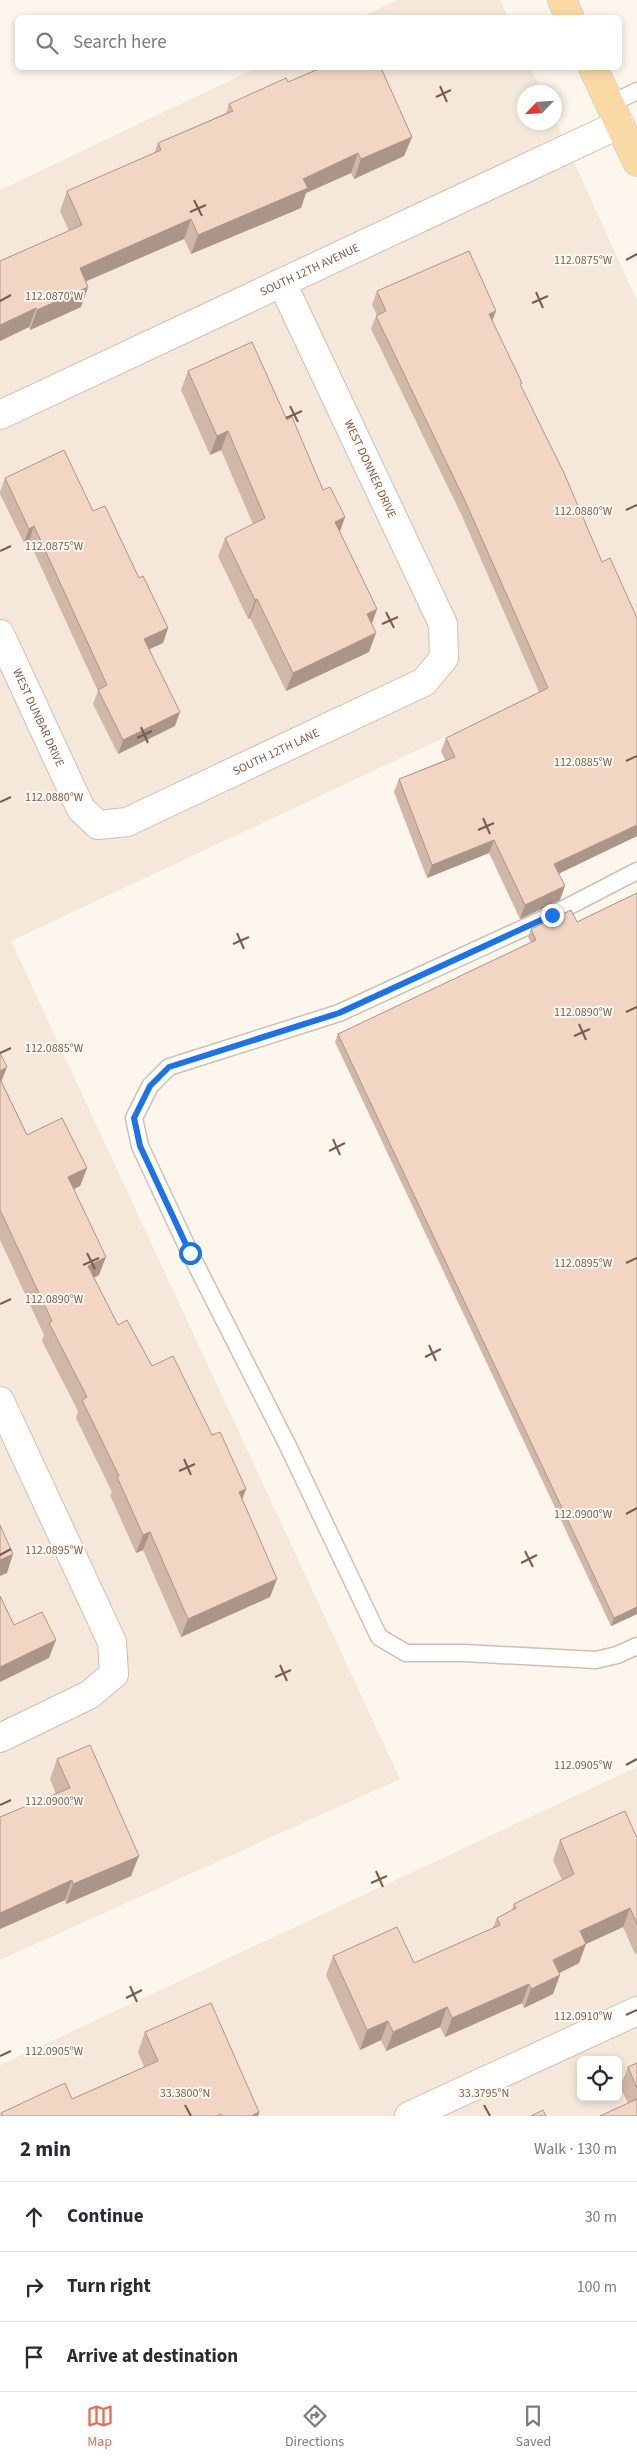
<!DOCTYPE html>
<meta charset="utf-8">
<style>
:root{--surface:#fff;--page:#f7f7f7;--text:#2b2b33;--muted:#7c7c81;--line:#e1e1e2;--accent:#e76f51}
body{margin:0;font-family:"Source Sans 3",sans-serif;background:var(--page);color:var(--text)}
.controls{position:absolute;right:15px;bottom:15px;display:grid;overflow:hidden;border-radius:8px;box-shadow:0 2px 8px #0003}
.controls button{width:45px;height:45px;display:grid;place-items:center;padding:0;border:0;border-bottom:1px solid var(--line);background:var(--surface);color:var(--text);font:25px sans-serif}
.compass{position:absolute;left:517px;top:85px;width:45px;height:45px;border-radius:50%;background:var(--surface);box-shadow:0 2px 8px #0003;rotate:245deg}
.stop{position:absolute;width:15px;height:15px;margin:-11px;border:4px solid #1a73e8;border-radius:50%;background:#fff}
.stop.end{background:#1a73e8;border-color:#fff;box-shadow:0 1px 5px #0008}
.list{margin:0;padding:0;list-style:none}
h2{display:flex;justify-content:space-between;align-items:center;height:65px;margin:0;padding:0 20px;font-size:21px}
h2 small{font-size:16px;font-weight:400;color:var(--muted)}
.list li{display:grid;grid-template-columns:32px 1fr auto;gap:15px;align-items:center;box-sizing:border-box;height:70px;padding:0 20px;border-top:1px solid var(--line)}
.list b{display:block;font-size:19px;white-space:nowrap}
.list em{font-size:16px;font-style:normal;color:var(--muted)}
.icon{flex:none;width:28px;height:28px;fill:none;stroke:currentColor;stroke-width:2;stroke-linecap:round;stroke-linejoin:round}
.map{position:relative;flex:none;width:637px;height:2116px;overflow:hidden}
.search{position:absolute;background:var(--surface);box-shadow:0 2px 8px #0003;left:15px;right:15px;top:15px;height:55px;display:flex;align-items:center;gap:12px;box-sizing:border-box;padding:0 18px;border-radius:8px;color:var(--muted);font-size:19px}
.sheet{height:275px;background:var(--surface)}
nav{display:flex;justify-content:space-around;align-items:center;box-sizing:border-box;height:70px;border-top:1px solid var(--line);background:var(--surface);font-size:14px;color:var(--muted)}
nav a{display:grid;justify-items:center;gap:2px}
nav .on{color:var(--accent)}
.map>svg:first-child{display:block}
.residential{fill:#f5e8da;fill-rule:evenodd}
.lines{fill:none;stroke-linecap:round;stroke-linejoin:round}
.service-casing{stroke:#d1beb0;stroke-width:19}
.minor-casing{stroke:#d1beb0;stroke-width:30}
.primary-casing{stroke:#dad1cd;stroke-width:30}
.service{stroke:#fff;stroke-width:16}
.minor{stroke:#fff;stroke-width:28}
.primary{stroke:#fbd9a5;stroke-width:28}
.wall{fill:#d1b7a8}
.shaded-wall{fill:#aa9588}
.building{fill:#f3d5c3;stroke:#aa9588}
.route{stroke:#1a73e8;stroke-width:6}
.ticks{fill:none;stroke:#7a5c4d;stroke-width:2}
.labels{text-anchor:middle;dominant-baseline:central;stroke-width:4;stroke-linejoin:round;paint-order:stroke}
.street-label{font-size:12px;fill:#7a5c4d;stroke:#fffaf3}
.ticks-label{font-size:12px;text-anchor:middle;fill:#7a5c4d;stroke:#fffaf3;stroke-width:4;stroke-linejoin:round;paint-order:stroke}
</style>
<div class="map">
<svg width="637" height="2116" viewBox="0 0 637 2116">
<rect width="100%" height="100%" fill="#fdf6ec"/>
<path class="residential" d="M397 0H500L508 17H361Z
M256 68H531L542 92H524V122H554L555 120 637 301V647L11 941 400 1779 0 1960V190Z
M637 1767V2116H0V2065ZM581 2060H618V2097H581Z"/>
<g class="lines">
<g class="service-casing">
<path id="service" d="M610 104 637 91
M637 871 552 915 339 1013 169 1067 150 1086 134 1118 140 1146 190 1253 287 1444 379 1637 406 1653H464L596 1660 617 1655 637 1646"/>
</g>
<g class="minor-casing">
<g id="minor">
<path id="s1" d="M0 415 620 124"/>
<path id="s2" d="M0 634 81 809 98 825 127 822 424 682 444 658 443 624 282 283"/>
<path d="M0 1401 112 1642 114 1674 89 1695 0 1738"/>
<path d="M409 2116 637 2011"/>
</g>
</g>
<g class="primary-casing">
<path id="primary" d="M562 0 570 18
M593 68 637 162"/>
</g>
<use href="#service" class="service"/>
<use href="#minor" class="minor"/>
<use href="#primary" class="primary"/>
</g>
<path class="wall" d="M288 82 412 137 404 156 354 179 351 173 306 193 301 208 191 254 184 239 86 281 88 287 81 307 30 330 29 327 0 341V261L69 231 60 211 67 191 154 154 158 143 226 113 229 104Z
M377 291 492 321 520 386 602 562 637 618V836L559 873 560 900 520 919 489 853 427 878 394 792 399 779 445 760 441 751 446 738 539 692 462 516 371 329 376 316 377 315 372 305Z
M188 371 287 420 323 490 345 517 340 532 377 609 372 624 369 652 286 691 250 618 248 619 218 556 225 538 253 524 221 450 210 455 181 390Z
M5 478 93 511 139 578 168 628 163 643 149 649 175 726 118 754 93 704 98 691 29 541 24 543 0 494V492Z
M637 893V1614L611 1626 335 1042 338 1034 531 943 528 937 531 929 577 922Z
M0 1053 2 1082 27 1135 87 1168 80 1186 74 1189 99 1275 94 1278 118 1325 152 1366 212 1435 246 1489 242 1500 277 1579 270 1597 181 1637 143 1550 136 1553 110 1495 112 1492 76 1418 78 1411 42 1341 44 1335 0 1240Z
M57 1759 131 1876 66 1904 65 1900 0 1929V1817L56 1794 50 1779Z
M637 1838V1953L635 1954 623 1927 586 1944 579 1963 559 1973 553 1994 524 2008 522 2003 445 2037 440 2027 386 2051 381 2040 360 2050 326 1975 333 1956 414 1963 493 1928 497 1918 512 1910 514 1904 562 1880 553 1860 560 1840Z
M145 2032 259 2112 258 2116H0L1 2113 72 2099 144 2067 138 2052Z
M637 2063V2116L628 2103 620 2087 628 2067Z"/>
<path class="shaded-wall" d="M412 137 404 156 354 179 361 159Z
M358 153 351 173 306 193 301 208 191 254 198 235 303 179Z
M191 219 184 239 73 287 80 268Z
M88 287 81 307 30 330 37 310Z
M36 308 29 327 0 341V325Z
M496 311 491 324 489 314Z
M228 431 221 450 210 455 217 436Z
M345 517 338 536 335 522Z
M34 526 29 541 24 543 29 529Z
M257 599 250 618 248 619 255 600Z
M377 609 370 628 367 614Z
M168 628 163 643 139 654 144 639Z
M376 633 369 652 286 691 293 673Z
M180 712 175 726 118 754 123 740Z
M637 825V836L550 878 554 864Z
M494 840 489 853 427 878 432 865Z
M565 886 560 900 520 919 525 905Z
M7 1067 0 1085V1071Z
M87 1168 80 1186 62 1195 68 1177Z
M106 1257 99 1275 81 1283 88 1266Z
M246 1489 239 1507V1492Z
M150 1532 143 1550 136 1553 143 1535Z
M13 1554 7 1573 0 1576V1560Z
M277 1579 270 1597 181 1637 188 1619Z
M637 1607V1614L611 1626 614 1618Z
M56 1640 49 1658 0 1682V1667Z
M139 1856 131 1876 66 1904 73 1884Z
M72 1880 65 1900 0 1929V1913Z
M630 1908 623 1927 573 1950 580 1931Z
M586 1944 579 1963 546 1980 553 1960Z
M560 1975 553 1994 524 2008 531 1989Z
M529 1984 522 2003 445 2037 452 2018Z
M447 2007 440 2027 386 2051 393 2032Z
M388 2021 381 2040 360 2050 367 2030Z
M259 2112 258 2116H251Z"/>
<path class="building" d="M321 68H381L412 137 361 159 358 153 303 179 308 188 198 235 191 219 80 268 88 287 37 310 36 308 0 325V261L82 225 67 191 161 150 158 143 233 111 229 104 286 78 288 82Z
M469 251 496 311 489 314 522 383 520 384 564 473 602 562 610 558 637 618V825L554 864 565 886 525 905 494 840 432 865 399 779 455 757 446 738 548 688 466 503 376 316 386 311 377 291Z
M252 342 287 420 292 417 323 490 330 487 345 517 335 522 377 609 367 614 376 633 293 673 257 599 255 600 225 538 265 518 228 431 217 436 188 371Z
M64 450 93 511 105 506 139 578 143 576 168 628 144 639 180 712 123 740 98 690 107 685 34 526 29 529 5 478Z
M637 893V1607L614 1618 338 1034 536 940 531 929 571 910 577 922Z
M0 1053 7 1067 0 1071Z
M0 1079 27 1135 62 1118 87 1168 68 1177 106 1257 88 1266 118 1325 127 1320 152 1366 173 1356 212 1435 220 1432 246 1489 239 1492 277 1579 188 1619 150 1532 143 1535 117 1477 119 1476 82 1400 87 1397 49 1323 52 1321 0 1210Z
M0 1525 13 1554 0 1560Z
M0 1596 14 1625 42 1612 56 1640 0 1667Z
M90 1745 139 1856 73 1884 72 1880 0 1913V1817L70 1788 57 1759Z
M625 1811 637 1838V1924L630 1908 580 1931 586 1944 553 1960 560 1975 531 1989 529 1984 452 2018 447 2007 393 2032 388 2021 367 2030 333 1956 397 1927 414 1963 500 1925 497 1918 516 1908 514 1904 574 1874 560 1840Z
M211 2003 259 2112 251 2116H222L221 2114 216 2116H3L1 2113 65 2083 72 2099 158 2061 145 2032Z
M637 2063V2088L628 2067Z
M637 2099V2116H600Z
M543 2110 546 2116H531Z"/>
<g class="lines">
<path class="route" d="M190 1253 140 1146 134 1118 150 1086 169 1067 339 1013 552 915"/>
</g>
<path class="ticks" d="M440 86 447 102M436 97 451 90M194 200 202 216M190 212 206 205M626 260 637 254M536 292 543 308M0 301 11 295M532 303 548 296M290 406 298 422M286 418 302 411M626 510 637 505M0 551 11 546M386 612 394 628M382 624 398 617M141 727 148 743M137 738 152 731M626 761 637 756M0 802 11 797M483 818 490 834M478 830 494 823M237 933 244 949M233 944 249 937M626 1012 637 1007M579 1024 586 1040M574 1036 590 1029M0 1053 11 1048M333 1139 340 1155M329 1151 345 1143M87 1253 95 1269M626 1263 637 1258M83 1265 99 1258M0 1304 11 1299M429 1345 436 1361M425 1357 441 1349M184 1459 191 1475M179 1471 195 1464M626 1514 637 1508M525 1551 533 1567M0 1555 11 1549M521 1563 537 1555M280 1665 287 1681M275 1677 291 1670M626 1765 637 1759M0 1805 11 1800M376 1871 383 1887M371 1883 387 1876M130 1986 137 2002M126 1998 142 1990M626 2015 637 2010M0 2056 11 2051M185 2105 191 2116M484 2105 490 2116"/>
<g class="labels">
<g class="street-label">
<text stroke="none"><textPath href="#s1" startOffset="342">SOUTH 12TH AVENUE</textPath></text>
<text transform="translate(370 469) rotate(65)">WEST DONNER DRIVE</text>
<text stroke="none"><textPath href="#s2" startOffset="92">WEST DUNBAR DRIVE</textPath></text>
<text stroke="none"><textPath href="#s2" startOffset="410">SOUTH 12TH LANE</textPath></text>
</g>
</g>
<g class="ticks-label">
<text x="583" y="264">112.0875°W</text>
<text x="54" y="300">112.0870°W</text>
<text x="583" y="515">112.0880°W</text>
<text x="54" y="550">112.0875°W</text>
<text x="583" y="766">112.0885°W</text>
<text x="54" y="801">112.0880°W</text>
<text x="583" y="1016">112.0890°W</text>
<text x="54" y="1052">112.0885°W</text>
<text x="583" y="1267">112.0895°W</text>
<text x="54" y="1303">112.0890°W</text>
<text x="583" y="1518">112.0900°W</text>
<text x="54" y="1554">112.0895°W</text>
<text x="583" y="1769">112.0905°W</text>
<text x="54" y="1805">112.0900°W</text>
<text x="583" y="2020">112.0910°W</text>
<text x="54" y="2055">112.0905°W</text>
<text x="185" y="2097">33.3800°N</text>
<text x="484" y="2097">33.3795°N</text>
</g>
</svg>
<div class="controls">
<button><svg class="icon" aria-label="locate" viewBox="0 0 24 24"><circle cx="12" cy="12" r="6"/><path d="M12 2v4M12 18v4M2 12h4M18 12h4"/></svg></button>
</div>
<svg class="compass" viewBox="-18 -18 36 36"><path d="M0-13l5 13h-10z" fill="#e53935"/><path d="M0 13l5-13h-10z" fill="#7c7c81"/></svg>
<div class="stop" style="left:190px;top:1253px"></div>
<div class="stop end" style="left:552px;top:915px"></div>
<div class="search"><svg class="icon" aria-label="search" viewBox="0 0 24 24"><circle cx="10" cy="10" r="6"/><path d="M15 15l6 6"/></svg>Search here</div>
</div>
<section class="sheet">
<h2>2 min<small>Walk · 130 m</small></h2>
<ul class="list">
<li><svg class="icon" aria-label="ahead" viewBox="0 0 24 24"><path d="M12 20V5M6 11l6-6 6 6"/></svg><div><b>Continue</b></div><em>30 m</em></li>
<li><svg class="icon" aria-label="right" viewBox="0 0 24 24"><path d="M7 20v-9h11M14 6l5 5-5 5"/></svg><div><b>Turn right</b></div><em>100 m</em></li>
<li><svg class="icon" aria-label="arrive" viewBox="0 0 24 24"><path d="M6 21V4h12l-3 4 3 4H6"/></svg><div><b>Arrive at destination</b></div></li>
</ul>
</section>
<nav>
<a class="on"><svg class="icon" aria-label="map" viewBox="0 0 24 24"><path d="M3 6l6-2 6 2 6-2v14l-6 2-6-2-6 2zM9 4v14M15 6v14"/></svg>Map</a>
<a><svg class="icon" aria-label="directions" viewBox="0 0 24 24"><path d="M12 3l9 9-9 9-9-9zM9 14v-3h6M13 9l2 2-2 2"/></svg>Directions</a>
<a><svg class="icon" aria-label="saved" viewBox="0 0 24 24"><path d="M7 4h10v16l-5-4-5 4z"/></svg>Saved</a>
</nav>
